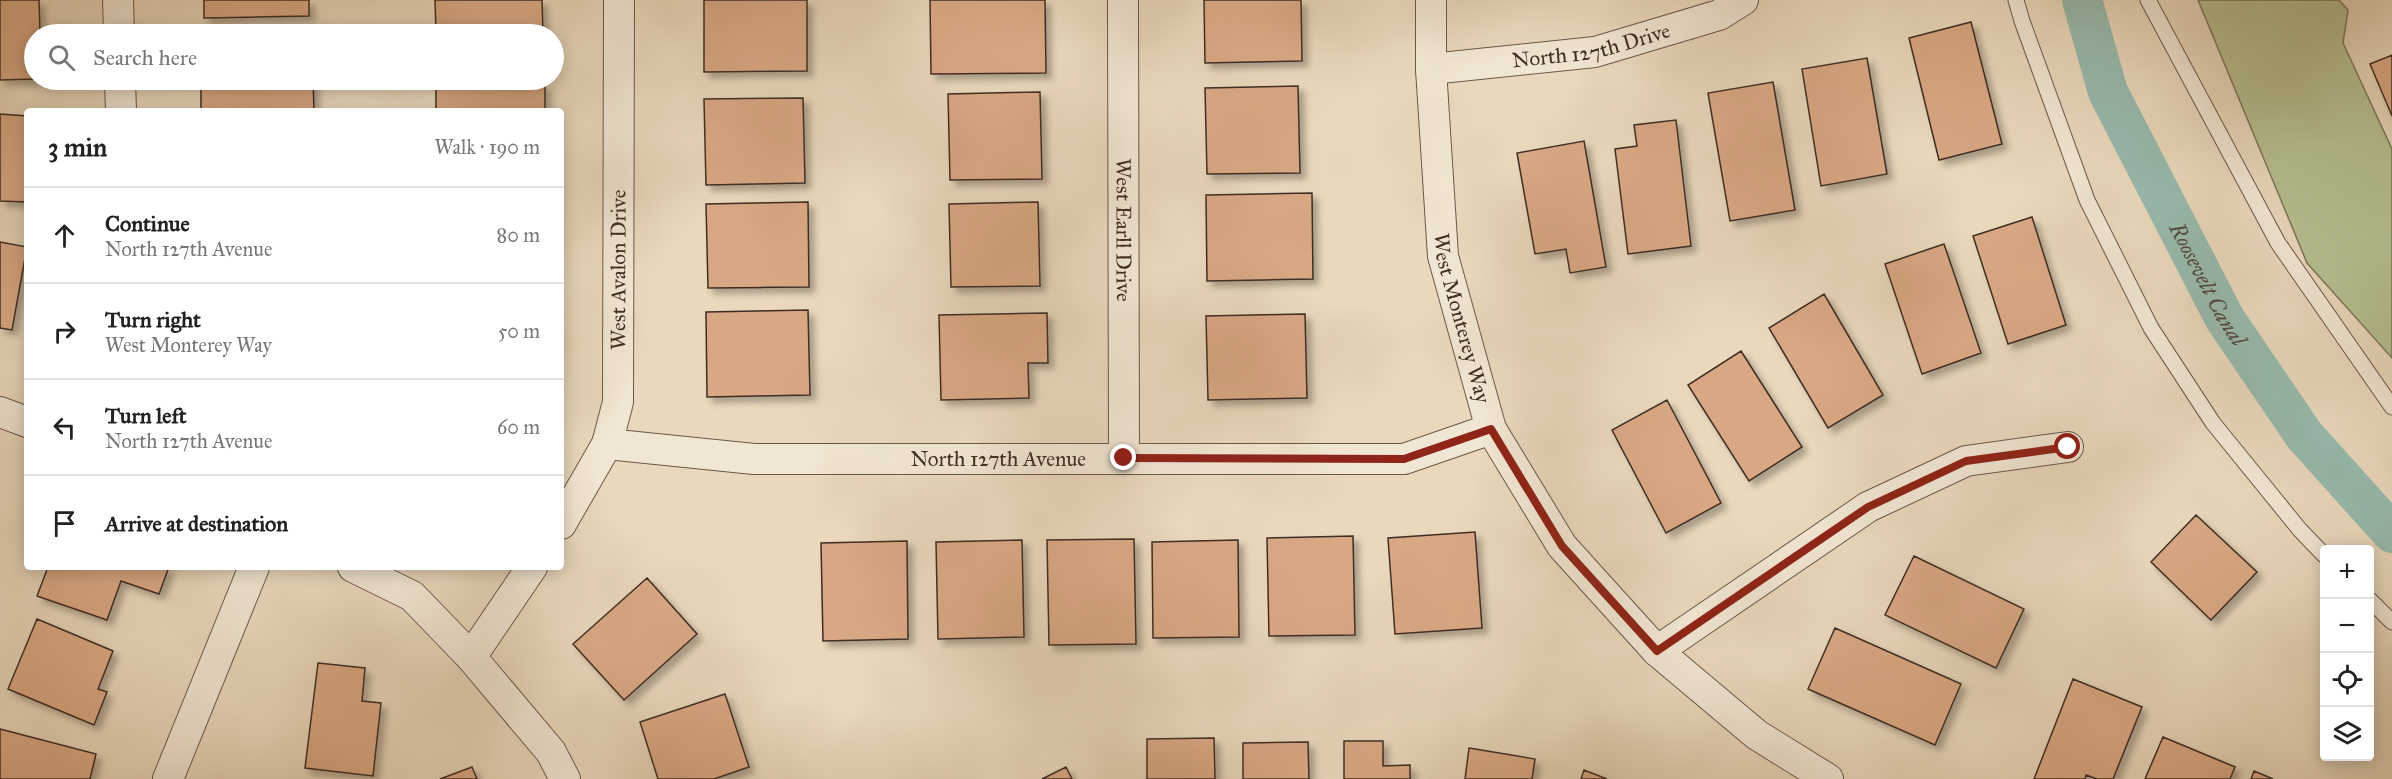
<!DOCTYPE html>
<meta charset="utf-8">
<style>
:root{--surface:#fff;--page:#f2f2f2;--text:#222;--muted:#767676;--line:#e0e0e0}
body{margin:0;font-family:"IM FELL Great Primer",serif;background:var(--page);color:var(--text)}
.controls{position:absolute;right:18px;bottom:18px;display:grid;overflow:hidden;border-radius:6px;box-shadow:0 3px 15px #0003}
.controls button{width:54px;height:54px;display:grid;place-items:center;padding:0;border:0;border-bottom:2px solid var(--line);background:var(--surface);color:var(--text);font:30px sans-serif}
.stop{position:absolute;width:18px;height:18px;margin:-14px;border:4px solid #8f2418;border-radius:50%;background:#fff}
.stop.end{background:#8f2418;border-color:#fff;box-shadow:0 2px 6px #0008}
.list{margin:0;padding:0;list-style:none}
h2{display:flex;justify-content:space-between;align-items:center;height:78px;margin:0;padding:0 24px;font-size:26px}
h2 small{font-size:20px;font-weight:400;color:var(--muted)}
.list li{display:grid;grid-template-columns:39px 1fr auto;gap:18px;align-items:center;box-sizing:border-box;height:96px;padding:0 24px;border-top:2px solid var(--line)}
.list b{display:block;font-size:22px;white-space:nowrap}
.list p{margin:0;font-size:20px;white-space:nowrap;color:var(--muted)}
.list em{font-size:20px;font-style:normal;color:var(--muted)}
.icon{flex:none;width:33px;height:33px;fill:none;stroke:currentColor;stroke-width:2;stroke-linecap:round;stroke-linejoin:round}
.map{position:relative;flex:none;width:2392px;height:779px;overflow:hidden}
.search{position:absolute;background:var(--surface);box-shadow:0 3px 15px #0003;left:24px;top:24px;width:540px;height:66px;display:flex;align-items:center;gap:15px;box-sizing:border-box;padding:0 21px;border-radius:33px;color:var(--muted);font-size:22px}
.panel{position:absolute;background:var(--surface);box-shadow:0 3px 15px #0003;left:24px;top:108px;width:540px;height:462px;border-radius:6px}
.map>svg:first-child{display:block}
.green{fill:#b6bf91;stroke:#7c765a;stroke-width:1.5}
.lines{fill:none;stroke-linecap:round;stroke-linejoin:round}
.canal{stroke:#98baad;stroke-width:40}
.building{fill:#d8a884;stroke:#412d24;stroke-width:1.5;filter:url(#shadow)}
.lane-casing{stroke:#6b584a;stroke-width:17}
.street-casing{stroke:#6b584a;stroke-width:32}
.lane{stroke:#f1e6d3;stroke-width:15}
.street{stroke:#f1e6d3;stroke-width:30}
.route{stroke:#8f2418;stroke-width:8}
.labels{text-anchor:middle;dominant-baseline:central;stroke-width:5;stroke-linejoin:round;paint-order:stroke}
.street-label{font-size:21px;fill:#412d24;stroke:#f1e6d3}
.water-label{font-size:22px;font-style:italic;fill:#52493f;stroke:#f1e6d3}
</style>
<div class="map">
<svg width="2392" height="779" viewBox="0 0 2392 779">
<defs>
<filter id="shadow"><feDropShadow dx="5.5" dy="5.5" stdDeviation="3" flood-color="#0004"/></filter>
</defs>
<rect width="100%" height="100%" fill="#e9d8bc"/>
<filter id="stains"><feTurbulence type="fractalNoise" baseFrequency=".00333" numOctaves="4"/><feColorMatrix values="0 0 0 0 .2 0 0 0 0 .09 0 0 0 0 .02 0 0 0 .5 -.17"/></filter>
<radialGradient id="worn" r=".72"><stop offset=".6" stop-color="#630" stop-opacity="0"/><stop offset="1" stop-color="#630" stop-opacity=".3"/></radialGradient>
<path class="green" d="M2198 0H2339L2348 10 2343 43 2392 149V358L2307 263Z"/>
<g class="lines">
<path class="canal" id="s1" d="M2082 0 2108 92 2225 319 2304 435 2392 533"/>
</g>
<path class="building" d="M0 0H39L40 34H34V79L0 80Z
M204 0H309V16L204 18Z
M435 0H542L543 34H436Z
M704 0H807V71L704 72Z
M930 0H1045L1046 73 931 74Z
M1204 0H1301L1302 61 1205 63Z
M1971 22 2002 144 1939 160 1909 38Z
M2392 55V116L2370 64Z
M1867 58 1887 174 1821 186 1802 69Z
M201 80H313L314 111H201Z
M1773 82 1795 210 1730 221 1708 93Z
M545 85V111H436V87Z
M1298 86 1300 173 1207 174 1205 88Z
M1040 92 1042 179 950 180 948 94Z
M803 98 805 183 706 185 704 99Z
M0 114 27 116V202L0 201Z
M1676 120 1691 246 1628 254 1615 149 1637 146 1634 125Z
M1584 141 1606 267 1570 273 1566 249 1535 254 1517 153Z
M1312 193 1313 279 1207 281 1206 195Z
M808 202 809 287 708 288 706 204Z
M1038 202 1040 286 951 287 949 204Z
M2032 217 2066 325 2008 344 1973 236Z
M0 242 27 247 12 330 0 328Z
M1944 244 1981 353 1922 374 1885 264Z
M1824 294 1883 395 1828 428 1769 328Z
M808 310 810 395 707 397 706 312Z
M1047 313 1048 363H1028L1029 398 941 400 939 315Z
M1305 314 1307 398 1208 400 1206 316Z
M1741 351 1802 447 1749 481 1688 385Z
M1667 400 1721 503 1666 533 1612 430Z
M2196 515 2257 572 2211 620 2151 562Z
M1475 532 1482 628 1395 634 1388 538Z
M1353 536 1355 635 1269 636 1267 538Z
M1134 539 1136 644 1049 645 1047 540Z
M1022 540 1024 637 938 639 936 542Z
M1238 540 1239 637 1153 638 1152 542Z
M907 541 908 639 823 641 821 543Z
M1914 556 2024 609 1996 668 1885 615Z
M48 567H169L159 594 121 581 107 620 37 596Z
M647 578 697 634 624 700 573 644Z
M37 619 113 651 98 689 107 692 94 725 8 689Z
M1835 628 1961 684 1935 745 1808 689Z
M318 663 365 668 362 701 381 703 373 776 305 768Z
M2073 679 2142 707 2113 779H2097L2086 775 2085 779H2034Z
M725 694 749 767 714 779H658L640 722Z
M0 729 96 754 90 779H0Z
M2163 737 2235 767 2230 779H2145Z
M1214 738 1215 779H1147V739Z
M1344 741H1383V766L1410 765V779H1344Z
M1308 742 1309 779H1243V743Z
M1469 748 1535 759 1532 779H1465Z
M472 767 477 779H440Z
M1066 767 1072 779H1042Z
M1584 770 1607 779H1581Z
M2254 771 2273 779H2251Z"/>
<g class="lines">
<g class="lane-casing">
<path id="lane" d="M2016 0 2022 21 2087 200 2151 328 2213 423 2300 530 2324 555
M2148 0 2278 243 2392 407
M2370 600 2392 622"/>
</g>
<g class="street-casing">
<g id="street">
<path d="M118 0 119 34"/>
<path id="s2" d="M1123 0 1124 458"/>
<path id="s3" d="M1431 0V69L1443 256 1491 429 1562 546 1657 651 1757 735 1828 779"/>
<path id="s4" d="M1431 69 1595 52 1719 15 1743 0"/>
<path d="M120 80 121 111"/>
<path d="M0 412 27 422"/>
<path id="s5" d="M607 444 754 459H1404L1491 429"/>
<path id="s6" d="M561 524 607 444 618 402 619 0"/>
<path d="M353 567 412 596 471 657 551 752 565 779"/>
<path d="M1657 651 1868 507 1966 461 2068 447"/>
<path d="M471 657 532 567"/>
<path d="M168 779 254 567"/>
</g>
</g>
<use href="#lane" class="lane"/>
<use href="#street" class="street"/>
</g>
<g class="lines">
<path class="route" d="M1124 458 1404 459 1491 429 1562 546 1657 651 1868 507 1966 461 2068 447"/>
</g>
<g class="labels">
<g class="street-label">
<text stroke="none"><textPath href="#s4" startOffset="162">North 127th Drive</textPath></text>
<text stroke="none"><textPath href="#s2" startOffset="230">West Earll Drive</textPath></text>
<text stroke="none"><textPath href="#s6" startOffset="268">West Avalon Drive</textPath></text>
<text stroke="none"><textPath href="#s3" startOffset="321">West Monterey Way</textPath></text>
<text stroke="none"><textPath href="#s5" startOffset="392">North 127th Avenue</textPath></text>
</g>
<g class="water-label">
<text stroke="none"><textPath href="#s1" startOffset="312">Roosevelt Canal</textPath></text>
</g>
</g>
<rect width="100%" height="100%" filter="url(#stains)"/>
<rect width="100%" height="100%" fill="url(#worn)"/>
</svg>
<div class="controls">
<button>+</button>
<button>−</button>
<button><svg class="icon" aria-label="locate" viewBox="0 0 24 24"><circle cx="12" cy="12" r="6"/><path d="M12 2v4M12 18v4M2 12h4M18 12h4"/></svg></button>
<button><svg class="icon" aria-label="layers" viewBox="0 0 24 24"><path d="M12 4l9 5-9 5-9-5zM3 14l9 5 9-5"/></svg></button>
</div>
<div class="stop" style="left:2068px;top:447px"></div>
<div class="stop end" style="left:1124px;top:458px"></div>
<div class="search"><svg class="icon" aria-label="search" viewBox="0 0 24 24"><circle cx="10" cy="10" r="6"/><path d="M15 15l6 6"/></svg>Search here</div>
<section class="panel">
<h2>3 min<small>Walk · 190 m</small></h2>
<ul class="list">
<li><svg class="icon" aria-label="ahead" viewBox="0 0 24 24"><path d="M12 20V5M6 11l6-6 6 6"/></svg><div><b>Continue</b><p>North 127th Avenue</p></div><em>80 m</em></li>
<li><svg class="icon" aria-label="right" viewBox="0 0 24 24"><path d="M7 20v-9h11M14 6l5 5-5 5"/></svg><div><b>Turn right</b><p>West Monterey Way</p></div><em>50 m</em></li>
<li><svg class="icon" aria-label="left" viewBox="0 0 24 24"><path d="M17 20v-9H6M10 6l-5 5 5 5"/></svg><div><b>Turn left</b><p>North 127th Avenue</p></div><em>60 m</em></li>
<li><svg class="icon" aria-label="arrive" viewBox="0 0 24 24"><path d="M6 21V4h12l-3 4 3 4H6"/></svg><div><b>Arrive at destination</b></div></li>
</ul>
</section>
</div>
